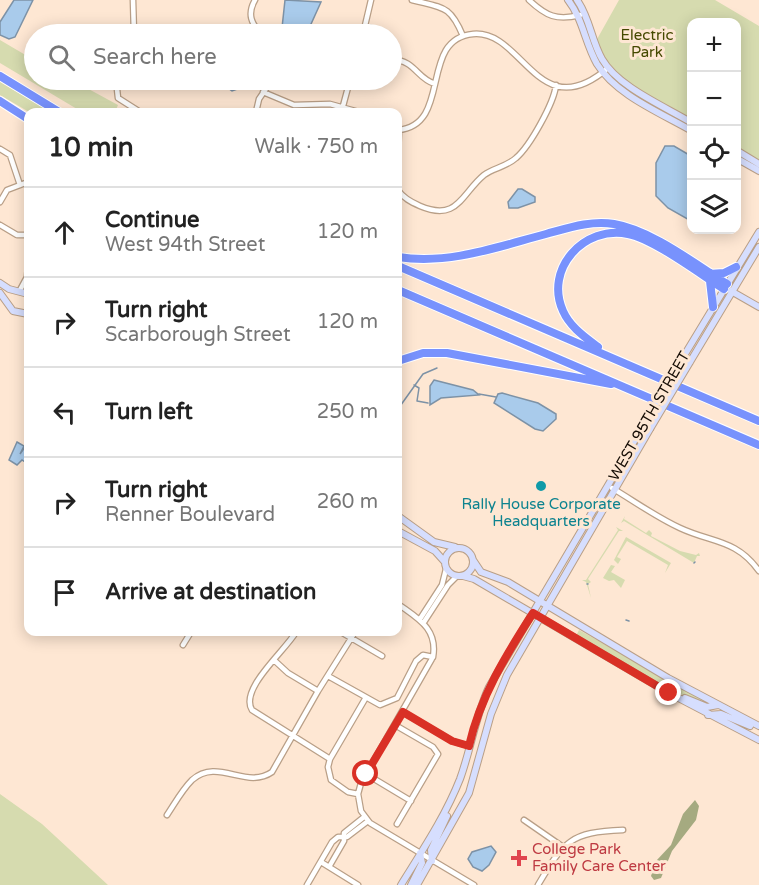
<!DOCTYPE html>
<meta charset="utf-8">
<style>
:root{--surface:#fff;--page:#f2f2f2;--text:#222;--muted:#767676;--line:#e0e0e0}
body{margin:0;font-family:"Varela Round",sans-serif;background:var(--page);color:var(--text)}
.controls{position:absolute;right:18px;top:18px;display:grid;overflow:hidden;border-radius:12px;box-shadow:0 3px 15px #0003}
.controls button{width:54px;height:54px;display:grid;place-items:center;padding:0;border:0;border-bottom:2px solid var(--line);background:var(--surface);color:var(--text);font:30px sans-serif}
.stop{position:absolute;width:18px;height:18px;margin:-14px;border:4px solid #d93025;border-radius:50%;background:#fff}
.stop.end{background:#d93025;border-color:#fff;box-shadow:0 2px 6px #0008}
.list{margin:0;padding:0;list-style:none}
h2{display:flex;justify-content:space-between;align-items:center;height:78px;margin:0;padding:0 24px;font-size:26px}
h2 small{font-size:20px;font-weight:400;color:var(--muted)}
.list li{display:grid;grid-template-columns:39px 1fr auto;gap:18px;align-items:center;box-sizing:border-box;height:90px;padding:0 24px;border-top:2px solid var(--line)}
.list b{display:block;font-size:22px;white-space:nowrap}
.list p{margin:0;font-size:20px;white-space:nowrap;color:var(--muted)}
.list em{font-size:20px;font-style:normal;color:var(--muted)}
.icon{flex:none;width:33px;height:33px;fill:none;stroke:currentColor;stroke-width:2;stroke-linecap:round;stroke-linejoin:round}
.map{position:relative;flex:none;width:759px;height:885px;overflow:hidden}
.search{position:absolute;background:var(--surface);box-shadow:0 3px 15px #0003;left:24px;top:24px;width:378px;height:66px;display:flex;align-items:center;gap:15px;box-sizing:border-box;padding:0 21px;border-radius:33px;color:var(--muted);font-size:22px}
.panel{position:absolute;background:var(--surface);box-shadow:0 3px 15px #0003;left:24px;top:108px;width:378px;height:528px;border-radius:12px}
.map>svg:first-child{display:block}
.green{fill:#d6dbaf}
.forest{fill:#a5aa80}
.water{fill:#a9cbeb;stroke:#7d92a6;stroke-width:1.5}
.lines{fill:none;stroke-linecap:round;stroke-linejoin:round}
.stream{stroke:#7d92a6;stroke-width:1.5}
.street-casing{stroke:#b99f87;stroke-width:7}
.secondary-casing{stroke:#b99f87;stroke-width:8}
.highway-casing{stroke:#fff;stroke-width:10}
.street{stroke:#fff;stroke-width:4.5}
.secondary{stroke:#d6defe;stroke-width:6}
.highway{stroke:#7892fd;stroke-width:8}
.secondary-bridge-casing{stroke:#b99f87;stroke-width:8;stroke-linecap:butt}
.secondary-bridge{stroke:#d6defe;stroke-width:6}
.route{stroke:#d93025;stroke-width:8}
.culture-dot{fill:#0f9aa8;stroke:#fee7d3;stroke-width:2}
.health-dot{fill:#e0444e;stroke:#fee7d3;stroke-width:2}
.labels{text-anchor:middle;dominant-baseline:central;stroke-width:6;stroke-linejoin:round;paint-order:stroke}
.park-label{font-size:15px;fill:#454900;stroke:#fee7d3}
.street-label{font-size:15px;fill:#160d05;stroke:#fee7d3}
.culture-label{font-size:15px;fill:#0d838f;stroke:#fee7d3}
.health-label{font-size:15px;fill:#be3a42;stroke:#fee7d3;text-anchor:start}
</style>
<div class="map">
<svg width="759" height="885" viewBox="0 0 759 885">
<rect width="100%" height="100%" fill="#fee7d3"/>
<path class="green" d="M619 0H715L759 26V161L737 148 736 22H692L691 121 612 72 596 41Z
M0 40 34 60V80H72L118 105 115 112H82L0 63Z
M0 82 51 112H29L0 95Z
M625 516 624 519 646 533 649 530 652 533 651 536 680 551 696 555 699 553 700 556H697L694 563 624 521 621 523Z
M616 527 623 531H619L588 579 591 582 588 584 591 598 586 582 582 580H586L618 530Z
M626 537 671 563 665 573 668 565 627 541 617 557 621 559 618 564 614 560Z
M611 565 615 566 611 572 625 580 621 588 614 580 609 581 603 578Z
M579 630 704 700 705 704 665 688 576 636Z
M0 794 42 824 108 885H0Z"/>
<path class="forest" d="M695 800 699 806 696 820 672 851 661 878 654 880 651 876 656 861 671 845 683 814Z"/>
<path class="water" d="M14 0H33L15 37 9 39 0 35V22Z
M285 0 321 2 311 24 303 33 291 34 282 28Z
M217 80H247L240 88 232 91Z
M665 146H674L691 156V221L668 208 656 196V163Z
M518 189H522L535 197V202L518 208H509L508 202Z
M434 380 473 390 479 395 441 398 430 405V386Z
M502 393 538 403 556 414V419L543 431 535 429 494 403 498 394Z
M17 442 24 446 20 454 25 447 28 449V464L22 460 17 465 9 460Z
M491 846 496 852 489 865 482 871 473 867 468 859 472 852Z"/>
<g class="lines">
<path class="stream" d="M414 385 419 388 417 401 428 403
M479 394 496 397
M398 409 423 374 437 368
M694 563 695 562
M587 584H588
M626 620 629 621"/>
<g class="street-casing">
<path id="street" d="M133 0 134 34
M255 0C247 14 251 24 262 34
M412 0C443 8 450 5 463 36
M529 0C546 16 557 21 580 15
M365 26 383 32
M363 34 371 0
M392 59C416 61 416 78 435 84
M116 80 118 98 140 112
M263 92 294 105 330 104 359 112
M343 106 350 80
M256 112 259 99 272 80
M398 130C453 125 418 39 473 34 523 29 538 128 608 68
M0 149 10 155 20 185
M398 154 399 130
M398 190C403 198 411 202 420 206 458 222 461 194 484 175 493 168 506 167 516 158 530 146 554 103 556 85
M0 202 7 190 28 182
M0 225 17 235H28
M20 290 27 277 28 266
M612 488C634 501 656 517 680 528 712 543 736 539 759 571
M420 619 442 585 446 569
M424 622 448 585 457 576
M296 632C285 651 239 689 252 710L330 759 328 767 331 780 348 792 358 794 361 811 370 823 474 885
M341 632 382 656
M183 645 191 632
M275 661 288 673 318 691
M328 676 380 705 397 698 416 661 423 655 433 657
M403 712 452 741 469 746
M395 725 433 747 438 754 397 824
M330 759 365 699
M366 774 411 801
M358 794 361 783 433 657C438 628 417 618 398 604
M167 815C175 803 182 790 192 780 218 757 246 790 272 772L318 691 355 632
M524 820 563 847
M321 862 358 885
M329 867 344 841V833L364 817
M307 885 332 842 338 837H347L368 821
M538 885C564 841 570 832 623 830"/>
</g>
<g class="secondary-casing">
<path id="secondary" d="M568 0C583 19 585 43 597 64 616 95 661 113 692 131
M577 0C590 18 591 40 602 59 618 87 664 106 692 123
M736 150 759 164
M736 158 759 171
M0 283 9 289 28 294
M731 291 759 307
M0 293 13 311 28 314
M682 359 759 232
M690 362 759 247
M398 516 434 542 455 547
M398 531 435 551 444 561
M445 562a14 14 0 1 1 28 0a14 14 0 1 1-28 0Z
M473 560 481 572 508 582 668 678 759 726
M463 576 474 579 669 693 759 740
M685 698 707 707 718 705
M708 715 721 714 750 726
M432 861 431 850 447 816
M401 885C422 851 445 817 460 779 471 749 475 717 489 687L643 426
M411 885 422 863 420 853
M417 885 469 793 491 714 507 675 650 429"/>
</g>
<g class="highway-casing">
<path id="highway" d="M0 76 59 112
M0 101 28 119
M398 257C449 265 497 247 546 234 568 228 591 220 614 224 651 230 695 264 727 284
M398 266 759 421
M709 274 724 273 736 267
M710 281 713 307
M398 290 759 445
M598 347C585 337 570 327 563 311 544 269 584 225 628 234 654 239 700 274 724 289
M398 361 423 353H447L611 384"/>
</g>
<use href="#street" class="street"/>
<use href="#secondary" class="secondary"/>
<use href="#highway" class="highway"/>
<g class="secondary-bridge-casing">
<path id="secondary-bridge" d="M643 426 682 359
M650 429 690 362"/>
</g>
<use href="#secondary-bridge" class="secondary-bridge"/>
</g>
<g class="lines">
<path class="route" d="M366 774 403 712 452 741 469 746C480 697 506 655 533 613L669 693"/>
</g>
<circle class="culture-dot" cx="541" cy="486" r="6"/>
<path class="health-dot" d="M516 849h6v6h6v6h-6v6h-6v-6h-6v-6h6z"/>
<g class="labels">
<g class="park-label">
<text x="647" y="35">Electric<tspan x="647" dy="17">Park</tspan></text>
</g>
<g class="street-label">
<text transform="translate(649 416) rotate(-60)">WEST 95TH STREET</text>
</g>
<g class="culture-label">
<text x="541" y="504">Rally House Corporate<tspan x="541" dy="17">Headquarters</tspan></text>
</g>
<g class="health-label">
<text x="532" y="849">College Park<tspan x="532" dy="17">Family Care Center</tspan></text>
</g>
</g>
</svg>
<div class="controls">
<button>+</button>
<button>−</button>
<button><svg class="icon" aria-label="locate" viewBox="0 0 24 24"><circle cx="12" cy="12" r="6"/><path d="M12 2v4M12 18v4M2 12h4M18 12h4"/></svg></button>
<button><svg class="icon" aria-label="layers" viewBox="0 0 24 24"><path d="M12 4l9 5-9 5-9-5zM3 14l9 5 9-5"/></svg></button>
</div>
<div class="stop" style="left:366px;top:774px"></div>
<div class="stop end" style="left:669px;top:693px"></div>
<div class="search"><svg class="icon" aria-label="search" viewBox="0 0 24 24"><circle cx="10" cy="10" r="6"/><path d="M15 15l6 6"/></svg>Search here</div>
<section class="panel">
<h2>10 min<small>Walk · 750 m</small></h2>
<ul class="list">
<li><svg class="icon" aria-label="ahead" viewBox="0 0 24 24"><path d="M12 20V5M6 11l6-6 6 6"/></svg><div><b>Continue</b><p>West 94th Street</p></div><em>120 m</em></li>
<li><svg class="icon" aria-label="right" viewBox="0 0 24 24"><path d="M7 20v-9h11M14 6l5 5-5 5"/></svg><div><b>Turn right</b><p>Scarborough Street</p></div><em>120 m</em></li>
<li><svg class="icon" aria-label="left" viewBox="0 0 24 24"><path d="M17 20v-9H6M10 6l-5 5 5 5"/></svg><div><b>Turn left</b></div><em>250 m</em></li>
<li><svg class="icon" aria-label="right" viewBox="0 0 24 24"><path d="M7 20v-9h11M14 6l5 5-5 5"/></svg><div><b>Turn right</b><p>Renner Boulevard</p></div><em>260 m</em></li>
<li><svg class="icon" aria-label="arrive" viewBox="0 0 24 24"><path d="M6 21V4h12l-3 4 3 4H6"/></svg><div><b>Arrive at destination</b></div></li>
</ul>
</section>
</div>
